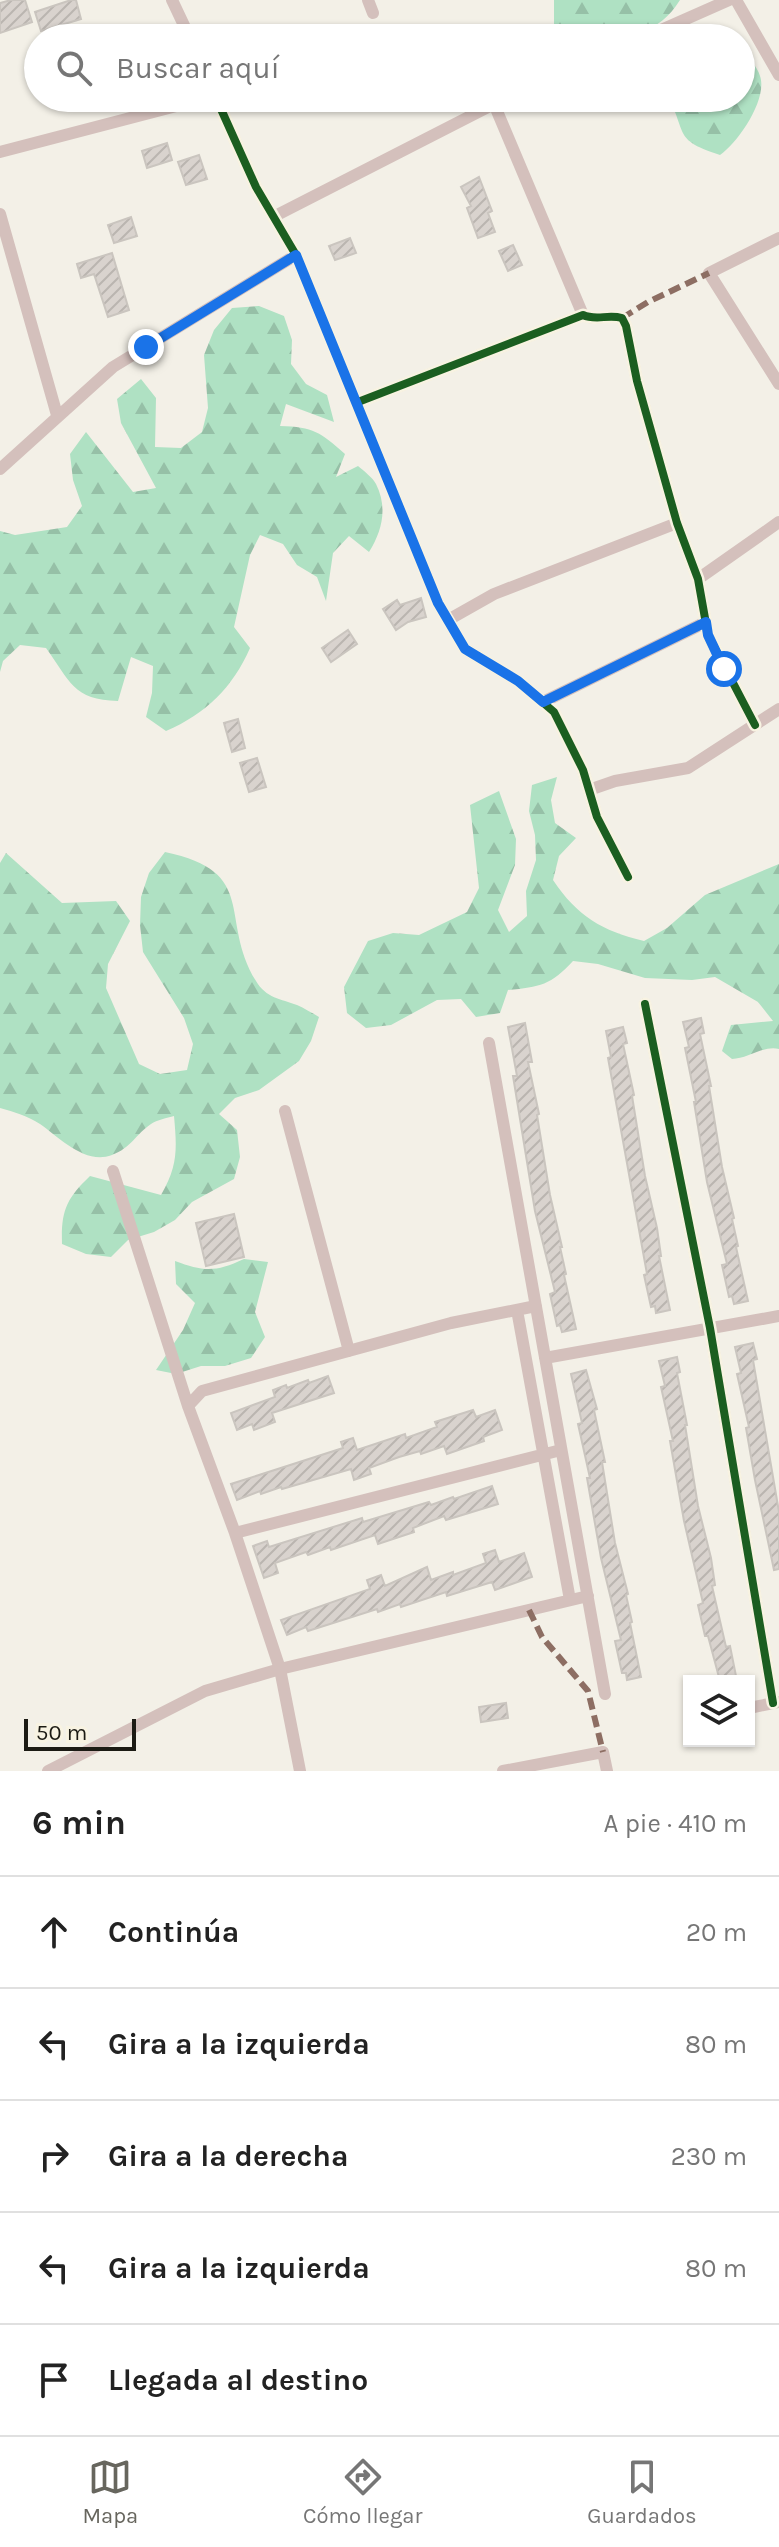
<!DOCTYPE html>
<html lang="es">
<meta charset="utf-8">
<style>
:root{--surface:#fff;--page:#f6f6f6;--text:#222;--muted:#767676;--line:#e0e0e0;--accent:#67665e}
body{margin:0;font-family:Karla,sans-serif;background:var(--page);color:var(--text)}
.controls{position:absolute;right:24px;bottom:24px;display:grid;overflow:hidden;border-radius:0px;box-shadow:0 2px 6px #0004}
.controls button{width:72px;height:72px;display:grid;place-items:center;padding:0;border:0;border-bottom:2px solid var(--line);background:var(--surface);color:var(--text);font:40px sans-serif}
.scale{position:absolute;left:24px;bottom:20px;width:112px;box-sizing:border-box;padding-left:8px;border:4px solid #1c1b14;border-top:0;font-size:22px;line-height:28px;white-space:nowrap;color:#1c1b14;-webkit-text-stroke:6px #f8f3e2;paint-order:stroke}
.stop{position:absolute;width:24px;height:24px;margin:-18px;border:6px solid #1a73e8;border-radius:50%;background:#fff}
.stop.end{background:#1a73e8;border-color:#fff;box-shadow:0 2px 8px #0008}
.list{margin:0;padding:0;list-style:none}
h2{display:flex;justify-content:space-between;align-items:center;height:104px;margin:0;padding:0 32px;font-size:34px}
h2 small{font-size:26px;font-weight:400;color:var(--muted)}
.list li{display:grid;grid-template-columns:52px 1fr auto;gap:24px;align-items:center;box-sizing:border-box;height:112px;padding:0 32px;border-top:2px solid var(--line)}
.list b{display:block;font-size:30px;white-space:nowrap}
.list em{font-size:26px;font-style:normal;color:var(--muted)}
.icon{flex:none;width:44px;height:44px;fill:none;stroke:currentColor;stroke-width:2;stroke-linecap:round;stroke-linejoin:round}
.map{position:relative;flex:none;width:779px;height:1771px;overflow:hidden}
.search{position:absolute;background:var(--surface);box-shadow:0 2px 6px #0004;left:24px;right:24px;top:24px;height:88px;display:flex;align-items:center;gap:20px;box-sizing:border-box;padding:0 28px;border-radius:44px;color:var(--muted);font-size:30px}
.sheet{height:664px;background:var(--surface)}
nav{display:flex;justify-content:space-around;align-items:center;box-sizing:border-box;height:112px;border-top:2px solid var(--line);background:var(--surface);font-size:22px;color:var(--muted)}
nav a{display:grid;justify-items:center;gap:4px}
nav .on{color:var(--accent)}
.map>svg:first-child{display:block}
.forest{fill:url(#forest-firs)}
.building{fill:url(#building-hatch);stroke:#cac5bf;stroke-width:2}
.lines{fill:none;stroke-linecap:round;stroke-linejoin:round}
.minor{stroke:#d4c0bc;stroke-width:12}
.quiet{stroke:#8d6e63;stroke-width:6;stroke-dasharray:12 6;stroke-linecap:butt}
.cycleway-casing{stroke:#f8f3e2;stroke-width:13}
.cycleway{stroke:#1b5e20;stroke-width:8}
.route{stroke:#1a73e8;stroke-width:10}
</style>
<div class="map">
<svg width="779" height="1771" viewBox="0 0 779 1771">
<defs>
<pattern id="forest-firs" width="22" height="20" patternUnits="userSpaceOnUse" patternTransform="scale(2)"><rect width="22" height="20" fill="#afe1c3"/><path d="M5 1l3.5 6h-7zM16 11l3.5 6h-7z" fill="#96c0a7"/></pattern>
<pattern id="building-hatch" width="6" height="6" patternUnits="userSpaceOnUse" patternTransform="scale(2)"><rect width="6" height="6" fill="#d9d3ce"/><path d="M-1 1l2-2M0 6l6-6M5 7l2-2" fill="none" stroke="#bab5b0"/></pattern>
</defs>
<rect width="100%" height="100%" fill="#f3f0e7"/>
<path class="forest" d="M554 0H680C651 47 602 38 554 38Z
M741 49C748 57 757 66 760 76 768 99 738 143 720 155 674 140 687 135 669 98H741Z
M259 306 284 316 292 340 291 364 306 384 327 395 334 422 286 404 280 426C314 427 320 432 345 454L336 477 358 466C364 471 373 478 376 484 388 508 382 531 369 552L349 536 333 553 326 601 317 577 297 565 283 544 260 535 250 555 234 627 250 648C233 687 206 714 166 731L146 717 152 693 153 666 131 657 118 701C73 700 70 681 46 648L20 645 3 661 0 672V531L15 535 67 527 82 506 73 480 70 454 86 432 133 492 156 488 121 423 117 399 141 379 156 398 155 447 181 448 202 432 208 408 204 355 214 330 232 308Z
M557 777 551 800 555 823 576 838 559 856 553 880C577 916 602 931 644 941L667 928 705 895 779 864V1049C763 1045 748 1059 732 1059L722 1051 731 1025 773 1021 758 1002 715 977 692 980 645 978 598 964 573 961C551 985 540 987 508 990L500 1013 476 1017 461 999 437 1000 391 1025 366 1028 347 1013 344 987 368 941 393 933 419 935 467 912 479 888 470 805 499 791 516 839 515 865 498 910 509 932 527 916 526 891 536 860 535 835 529 811 532 785Z
M165 852C260 872 218 918 256 981 266 998 281 999 297 1005 304 1008 312 1013 319 1017L311 1041 299 1061 259 1090 235 1098 219 1114 237 1130 240 1157 234 1179 192 1202 175 1220 154 1232 128 1240 111 1257 86 1254 62 1244C61 1211 66 1199 90 1176L161 1195C178 1166 177 1149 174 1116 167 1118 157 1120 151 1124 136 1134 131 1148 112 1155 85 1165 60 1138 40 1124 28 1116 14 1112 0 1108V863L6 853 62 903 116 901 130 921 108 964 106 988 139 1064 160 1074 187 1070 193 1044 184 1018 143 952 140 925 141 897 149 873Z
M244 1259 268 1262 255 1312 265 1337 251 1358 225 1366H201L176 1374 156 1370 183 1330 195 1303 176 1284 175 1261C204 1272 216 1272 244 1259Z"/>
<path class="building" d="M11 0H25L32 22 0 33V3Z
M71 0H76L81 19 41 31 35 12Z
M167 143 172 160 147 168 142 151Z
M199 155 207 179 186 185 178 162Z
M479 177 492 211 488 213 495 232 478 238 467 208 471 206 461 187Z
M131 217 137 236 114 243 108 225Z
M350 238 356 253 335 260 329 246Z
M513 245 522 265 508 271 499 251Z
M112 253 129 310 108 317 94 274 81 278 77 264Z
M421 598 426 617 408 622 396 630 383 609 397 600 400 605Z
M348 630 357 644 331 662 322 648Z
M238 719 245 748 232 752 224 723Z
M257 758 266 787 249 792 240 763Z
M701 1018 704 1033 700 1034 711 1086H709L722 1167 734 1218 732 1219 738 1246 736 1247 748 1301 734 1304 732 1296 729 1297 722 1265 727 1264 707 1182 694 1102H696L685 1048 689 1047 683 1022Z
M525 1023 532 1062H528L539 1114 537 1115 550 1195 562 1247H560L566 1274 564 1275 576 1329 562 1332 560 1325 557 1326 550 1294 555 1292 535 1211 513 1076H517L508 1027Z
M623 1027 627 1043 623 1044 634 1095 632 1096 645 1176 657 1228 661 1256H659L670 1310 656 1313 655 1306 651 1307 644 1275 647 1274 608 1058 611 1057 606 1031Z
M234 1214 244 1257 206 1266 196 1223Z
M753 1343 757 1359 753 1360 779 1512V1569L774 1570 755 1480 746 1428 749 1427 737 1374 741 1373 735 1347Z
M677 1357 680 1372 677 1373 687 1425H685L698 1506 711 1558 715 1585 712 1586 726 1647 730 1646 737 1681H720L708 1636H705L698 1605 703 1603 684 1521 670 1441H673L661 1387 665 1386 659 1361Z
M586 1370 597 1409 594 1410 605 1462H602L615 1543 628 1594 626 1595 632 1622 630 1623 641 1677 627 1680 626 1673H622L615 1641 621 1640 601 1558 587 1478H590L578 1424 582 1423 571 1374Z
M328 1376 334 1393 272 1413 275 1422 254 1430 252 1424 237 1430 231 1413 275 1397 273 1390 286 1385 287 1388 308 1380 309 1383Z
M473 1410 476 1417 495 1410 502 1430 483 1437 484 1441 447 1454 444 1446 421 1454 420 1451 399 1457 369 1468 371 1474 354 1480 351 1469 282 1489 281 1487 261 1494 260 1491 237 1500 231 1484 343 1448 341 1442 353 1438 357 1450 405 1434 406 1438 437 1427 435 1422Z
M492 1486 498 1504 446 1520 444 1516 413 1528 414 1532 378 1544 375 1535 331 1550 330 1547 308 1555 306 1552 275 1563 278 1573 264 1578 253 1546 267 1541 269 1547 362 1518 363 1522 429 1502 431 1505 453 1497 454 1499Z
M495 1550 499 1562 524 1553 532 1577 495 1590 492 1582 447 1596 446 1592 401 1607 400 1604 378 1612 377 1609 308 1631 306 1627 287 1635 281 1620 370 1589 367 1580 381 1575 385 1586 427 1567 431 1580 453 1572V1575L486 1563 483 1554Z
M506 1703 508 1718 481 1722 479 1707Z"/>
<g class="lines">
<path class="minor" d="M172 0 190 38
M368 0 373 13
M736 0 779 75
M643 38 729 0
M216 98 256 187 296 255 438 603 465 649 518 681 554 712 583 770 597 817 628 877
M0 152 207 98
M0 214 57 415
M275 216 494 104 583 315
M779 238 709 273 779 384
M358 402 583 315C596 321 608 314 622 318L626 326 637 381 677 523 698 579 708 635 755 725
M0 469 113 367 296 255
M698 579 779 522
M448 620 494 594 677 523
M543 702 706 622
M589 790 615 781 688 768 779 709
M645 1004 710 1328 773 1703
M489 1043 605 1694
M285 1111 349 1351
M113 1171 188 1406 235 1533 280 1669 300 1771
M517 1310 570 1600
M545 1358 779 1316
M188 1406 202 1391 451 1323 536 1306
M235 1533 561 1450
M749 1708 779 1702
M48 1771 205 1691 280 1669 588 1596
M503 1771 603 1752 607 1771"/>
<path class="quiet" d="M622 318 648 302 709 273
M529 1610 542 1637 588 1691 603 1752"/>
<g class="cycleway-casing">
<path id="cycleway" d="M216 98 256 187 296 255 438 603 465 649 518 681 554 712 583 770 597 817 628 877
M358 402 583 315C596 321 608 314 622 318L626 326 637 381 677 523 698 579 708 635 755 725
M645 1004 710 1328 773 1703"/>
</g>
<use href="#cycleway" class="cycleway"/>
</g>
<g class="lines">
<path class="route" d="M146 347 296 255 438 603 465 649 518 681 543 702 706 622 708 635 724 669"/>
</g>
</svg>
<div class="controls">
<button><svg class="icon" aria-label="layers" viewBox="0 0 24 24"><path d="M12 4l9 5-9 5-9-5zM3 14l9 5 9-5"/></svg></button>
</div>
<div class="scale">50 m</div>
<div class="stop" style="left:724px;top:669px"></div>
<div class="stop end" style="left:146px;top:347px"></div>
<div class="search"><svg class="icon" aria-label="search" viewBox="0 0 24 24"><circle cx="10" cy="10" r="6"/><path d="M15 15l6 6"/></svg>Buscar aquí</div>
</div>
<section class="sheet">
<h2>6 min<small>A pie · 410 m</small></h2>
<ul class="list">
<li><svg class="icon" aria-label="ahead" viewBox="0 0 24 24"><path d="M12 20V5M6 11l6-6 6 6"/></svg><div><b>Continúa</b></div><em>20 m</em></li>
<li><svg class="icon" aria-label="left" viewBox="0 0 24 24"><path d="M17 20v-9H6M10 6l-5 5 5 5"/></svg><div><b>Gira a la izquierda</b></div><em>80 m</em></li>
<li><svg class="icon" aria-label="right" viewBox="0 0 24 24"><path d="M7 20v-9h11M14 6l5 5-5 5"/></svg><div><b>Gira a la derecha</b></div><em>230 m</em></li>
<li><svg class="icon" aria-label="left" viewBox="0 0 24 24"><path d="M17 20v-9H6M10 6l-5 5 5 5"/></svg><div><b>Gira a la izquierda</b></div><em>80 m</em></li>
<li><svg class="icon" aria-label="arrive" viewBox="0 0 24 24"><path d="M6 21V4h12l-3 4 3 4H6"/></svg><div><b>Llegada al destino</b></div></li>
</ul>
</section>
<nav>
<a class="on"><svg class="icon" aria-label="map" viewBox="0 0 24 24"><path d="M3 6l6-2 6 2 6-2v14l-6 2-6-2-6 2zM9 4v14M15 6v14"/></svg>Mapa</a>
<a><svg class="icon" aria-label="directions" viewBox="0 0 24 24"><path d="M12 3l9 9-9 9-9-9zM9 14v-3h6M13 9l2 2-2 2"/></svg>Cómo llegar</a>
<a><svg class="icon" aria-label="saved" viewBox="0 0 24 24"><path d="M7 4h10v16l-5-4-5 4z"/></svg>Guardados</a>
</nav>
